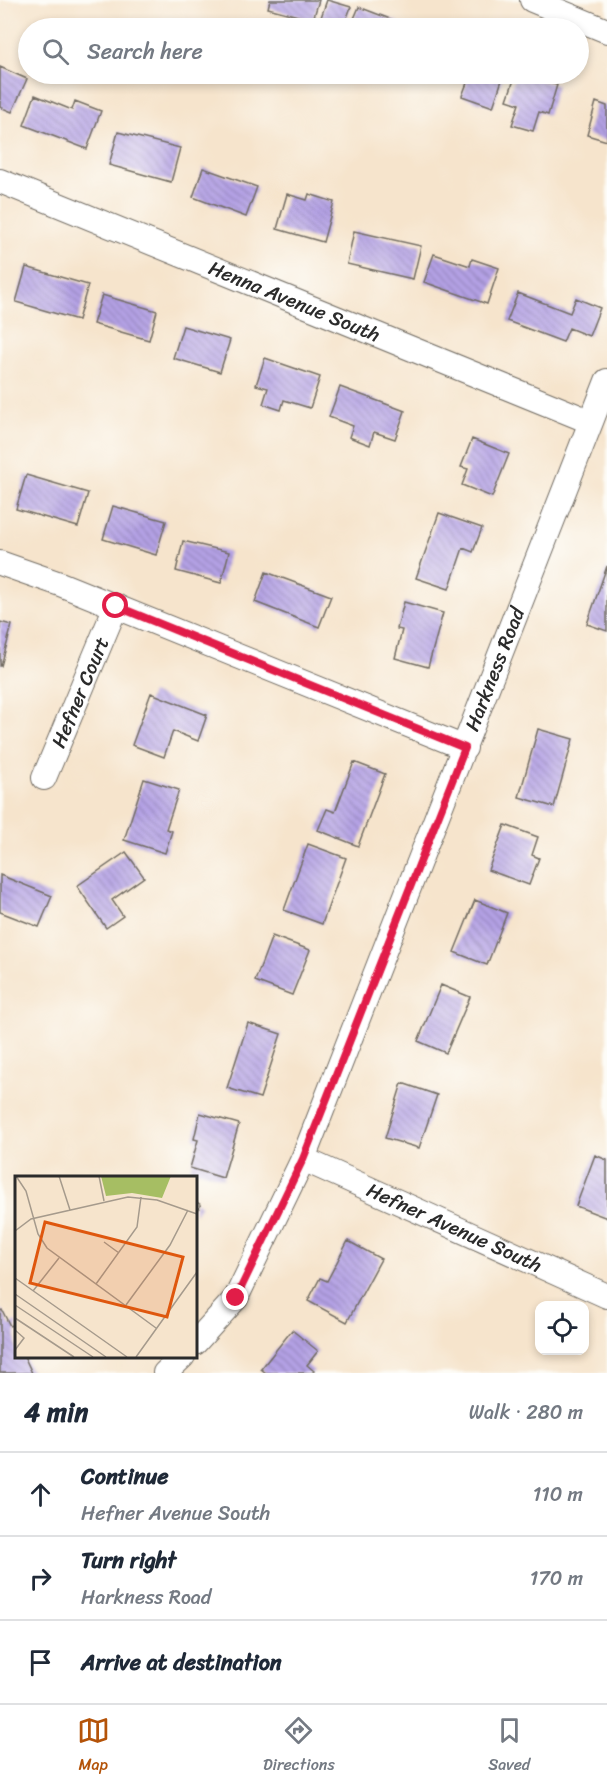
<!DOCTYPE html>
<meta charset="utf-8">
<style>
:root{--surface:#fff;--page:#f2f2f3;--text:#1f2937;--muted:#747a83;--line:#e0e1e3;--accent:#b45309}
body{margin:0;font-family:Sriracha,sans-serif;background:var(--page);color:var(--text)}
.controls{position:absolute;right:18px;bottom:18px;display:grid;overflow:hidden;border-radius:12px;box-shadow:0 3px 9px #0003}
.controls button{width:54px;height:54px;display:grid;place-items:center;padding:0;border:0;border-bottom:2px solid var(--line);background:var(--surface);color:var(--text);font:30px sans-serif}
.stop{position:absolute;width:18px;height:18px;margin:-14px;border:4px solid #e11d48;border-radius:50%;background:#fff}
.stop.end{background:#e11d48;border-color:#fff;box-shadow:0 2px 6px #0008}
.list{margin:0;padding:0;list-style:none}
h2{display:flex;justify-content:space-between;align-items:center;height:78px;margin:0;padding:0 24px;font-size:26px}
h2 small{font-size:20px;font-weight:400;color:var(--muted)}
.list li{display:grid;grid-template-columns:39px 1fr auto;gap:18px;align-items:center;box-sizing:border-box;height:84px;padding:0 24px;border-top:2px solid var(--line)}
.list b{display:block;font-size:22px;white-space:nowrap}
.list p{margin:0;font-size:20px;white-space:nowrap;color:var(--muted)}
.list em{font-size:20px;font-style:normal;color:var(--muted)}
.icon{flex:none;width:33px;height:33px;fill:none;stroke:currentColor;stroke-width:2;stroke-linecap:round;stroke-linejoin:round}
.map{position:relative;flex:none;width:607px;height:1373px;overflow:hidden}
.search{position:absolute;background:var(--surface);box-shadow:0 3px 9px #0003;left:18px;right:18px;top:18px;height:66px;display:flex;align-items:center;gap:15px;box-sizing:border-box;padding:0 21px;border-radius:33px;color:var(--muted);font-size:22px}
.sheet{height:330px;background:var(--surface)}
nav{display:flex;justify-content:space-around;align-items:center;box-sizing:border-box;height:84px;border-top:2px solid var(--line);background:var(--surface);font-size:16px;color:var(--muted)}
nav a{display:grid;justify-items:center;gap:3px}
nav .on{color:var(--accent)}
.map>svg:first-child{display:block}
.building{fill:url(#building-back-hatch)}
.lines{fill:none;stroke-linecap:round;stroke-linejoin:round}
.street-casing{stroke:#726c63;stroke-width:26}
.street{stroke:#fff;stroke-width:24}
.route{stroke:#e11d48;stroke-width:8}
.labels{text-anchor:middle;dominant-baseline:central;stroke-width:6;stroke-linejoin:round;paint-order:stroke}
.street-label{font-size:20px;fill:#2b2b2b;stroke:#fdfcf7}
.inset-road{fill:none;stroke:#a59a8c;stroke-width:1.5}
.view{fill:#df570e;fill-opacity:0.15;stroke:#df570e;stroke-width:3}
.inset-edge{fill:none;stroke:#2b2b2b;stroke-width:3}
</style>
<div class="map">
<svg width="607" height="1373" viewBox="0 0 607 1373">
<defs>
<pattern id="building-back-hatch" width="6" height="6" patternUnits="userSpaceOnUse" patternTransform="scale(1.5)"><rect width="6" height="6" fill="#b4a1e5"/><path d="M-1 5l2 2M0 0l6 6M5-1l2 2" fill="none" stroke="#9383ba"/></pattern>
</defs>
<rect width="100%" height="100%" fill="#fdfcf7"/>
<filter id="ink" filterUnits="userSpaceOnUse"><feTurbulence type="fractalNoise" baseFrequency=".0167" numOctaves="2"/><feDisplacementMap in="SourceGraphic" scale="12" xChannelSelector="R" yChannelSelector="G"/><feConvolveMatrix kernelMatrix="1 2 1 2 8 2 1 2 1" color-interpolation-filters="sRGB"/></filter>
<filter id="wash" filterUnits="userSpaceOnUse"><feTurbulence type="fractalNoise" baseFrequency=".008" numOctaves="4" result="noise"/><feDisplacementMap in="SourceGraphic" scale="24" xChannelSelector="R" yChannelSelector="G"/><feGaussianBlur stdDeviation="1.35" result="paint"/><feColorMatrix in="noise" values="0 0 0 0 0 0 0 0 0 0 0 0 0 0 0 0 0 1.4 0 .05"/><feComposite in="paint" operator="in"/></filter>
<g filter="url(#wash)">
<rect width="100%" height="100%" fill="#f6e4cc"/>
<g id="blocks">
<path class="building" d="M270 0H319L313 20 268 8Z
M327 0 351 7 343 28 318 26Z
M359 7 398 22 396 28H350Z
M0 67 27 79 12 112 0 107Z
M441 74H493L503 77 493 107 462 96 467 83Z
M516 74 557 85 548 115 539 112 533 131 512 125 519 104 507 100Z
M35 95 72 110 75 101 101 111 87 149 24 125Z
M596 102 607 106V141L587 135Z
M118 132 180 148 171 182 109 165Z
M203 168 257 187 246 217 193 197Z
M287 194 307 200 309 194 334 202 323 242 277 229Z
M354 231 421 246 413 279 347 264Z
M434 254 470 266 472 259 499 268 487 304 424 282Z
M26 267 88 285 78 320 16 302Z
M518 293 570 313 576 298 600 308 589 336 569 328 563 342 507 321Z
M102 295 157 311 149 340 93 324Z
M183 326 230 340 220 372 173 358Z
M265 358 320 377 310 408 284 400 281 410 263 404 268 388 256 385Z
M340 387 405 411 395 439 374 432 370 445 349 437 353 426 329 417Z
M472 439 509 454 492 497 462 485 468 469 461 467Z
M26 475 88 493 78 527 16 509Z
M113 506 166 521 156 555 103 539Z
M439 513 482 528 473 552 463 548 449 589 416 578Z
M183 541 229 552 221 583 176 571Z
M607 566V631L587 624Z
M266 572 331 596 319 627 255 602Z
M404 602 443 613 428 667 395 658 402 630 397 629Z
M0 622 12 625 1 666H0Z
M151 693 207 715 198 741 173 731 164 757 132 745Z
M538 729 573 739 554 807 519 797Z
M354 762 385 774 358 846 318 830 327 809 335 812Z
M144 779 179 790 166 829 172 831 165 853 124 840Z
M505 825 538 837 532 855 539 858 529 885 488 870Z
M308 844 346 858 322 924 284 910Z
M126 852 144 877 112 900 123 916 106 928 77 886Z
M0 875 52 896 39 927 0 912Z
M475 900 507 913 487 965 454 952Z
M272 936 310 950 292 995 255 981Z
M441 985 470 997 446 1053 418 1041Z
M248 1023 281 1034 260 1098 227 1088Z
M402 1083 437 1095 419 1148 385 1138Z
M200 1113 239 1124 223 1178 190 1168 198 1140 194 1139Z
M595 1155 607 1160V1218L576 1206Z
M195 1201 201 1205 195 1214Z
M348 1241 381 1259 347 1322 308 1301 320 1278 327 1281Z
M2 1310 10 1326 16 1322V1356H24L32 1373H0V1311Z
M292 1330 318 1351 307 1365 314 1371 312 1373H266L261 1369Z"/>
</g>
</g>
<g filter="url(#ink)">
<use href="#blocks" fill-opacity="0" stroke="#726c63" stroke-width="1.5"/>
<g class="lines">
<g class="street-casing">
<g id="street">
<path d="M532 0 607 31"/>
<path id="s1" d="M0 181 589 421"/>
<path d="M0 563 60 584 465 748"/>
<path id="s2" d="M44 778 116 606"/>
<path id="s3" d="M303 1159 607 1296"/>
<path id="s4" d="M195 1343 236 1298 303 1159 607 381"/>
<path d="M165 1373 183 1356"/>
</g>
</g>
<use href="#street" class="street"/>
</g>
</g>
<g class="lines" filter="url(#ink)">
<path class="route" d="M116 606 465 748 303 1159 236 1298"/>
</g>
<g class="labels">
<g class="street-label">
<text stroke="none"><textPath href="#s1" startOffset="318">Henna Avenue South</textPath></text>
<text stroke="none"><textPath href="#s4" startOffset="741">Harkness Road</textPath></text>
<text stroke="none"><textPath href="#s2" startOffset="93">Hefner Court</textPath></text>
<text stroke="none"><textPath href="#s3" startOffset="166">Hefner Avenue South</textPath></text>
</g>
</g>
<g transform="translate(15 1176)">
<rect width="182" height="182" fill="#f6e4cc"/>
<path d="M86 0H156L147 22 117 17 91 20Z" fill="#a6be63"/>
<path class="inset-road" d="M1 0 11 15 23 58 32 72 141 152M44 0 55 34M84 0 89 25M0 55 16 43 113 21 142 24 182 38M89 66 104 77M0 102 112 181M81 108 122 51 126 21M18 115 44 82M0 118 91 181M0 129 78 181M111 129 155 69 173 34M0 142 59 181M0 154 9 162 0 174M121 181 182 96"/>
<path class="view" d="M30 46 168 81 152 141 15 107Z"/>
<rect width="182" height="182" class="inset-edge"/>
</g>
</svg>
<div class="controls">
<button><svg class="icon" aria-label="locate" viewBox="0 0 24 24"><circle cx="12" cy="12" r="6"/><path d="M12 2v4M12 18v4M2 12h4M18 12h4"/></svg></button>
</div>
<div class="stop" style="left:116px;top:606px"></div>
<div class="stop end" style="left:236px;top:1298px"></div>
<div class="search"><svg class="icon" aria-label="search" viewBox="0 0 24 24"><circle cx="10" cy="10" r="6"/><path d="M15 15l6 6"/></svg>Search here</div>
</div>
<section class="sheet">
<h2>4 min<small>Walk · 280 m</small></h2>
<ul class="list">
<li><svg class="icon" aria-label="ahead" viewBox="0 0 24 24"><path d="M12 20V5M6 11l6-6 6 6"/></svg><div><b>Continue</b><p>Hefner Avenue South</p></div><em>110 m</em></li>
<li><svg class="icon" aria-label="right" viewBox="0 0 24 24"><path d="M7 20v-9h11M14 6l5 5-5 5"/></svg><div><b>Turn right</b><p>Harkness Road</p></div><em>170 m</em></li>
<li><svg class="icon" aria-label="arrive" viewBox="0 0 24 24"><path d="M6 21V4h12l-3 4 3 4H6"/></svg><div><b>Arrive at destination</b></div></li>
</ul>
</section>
<nav>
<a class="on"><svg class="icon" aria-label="map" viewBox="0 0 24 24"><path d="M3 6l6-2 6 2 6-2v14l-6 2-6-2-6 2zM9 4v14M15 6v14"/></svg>Map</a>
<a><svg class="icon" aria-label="directions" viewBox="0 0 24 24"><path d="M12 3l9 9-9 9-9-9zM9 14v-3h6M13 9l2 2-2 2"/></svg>Directions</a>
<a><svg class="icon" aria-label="saved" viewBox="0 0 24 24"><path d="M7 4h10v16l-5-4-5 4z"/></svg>Saved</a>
</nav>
